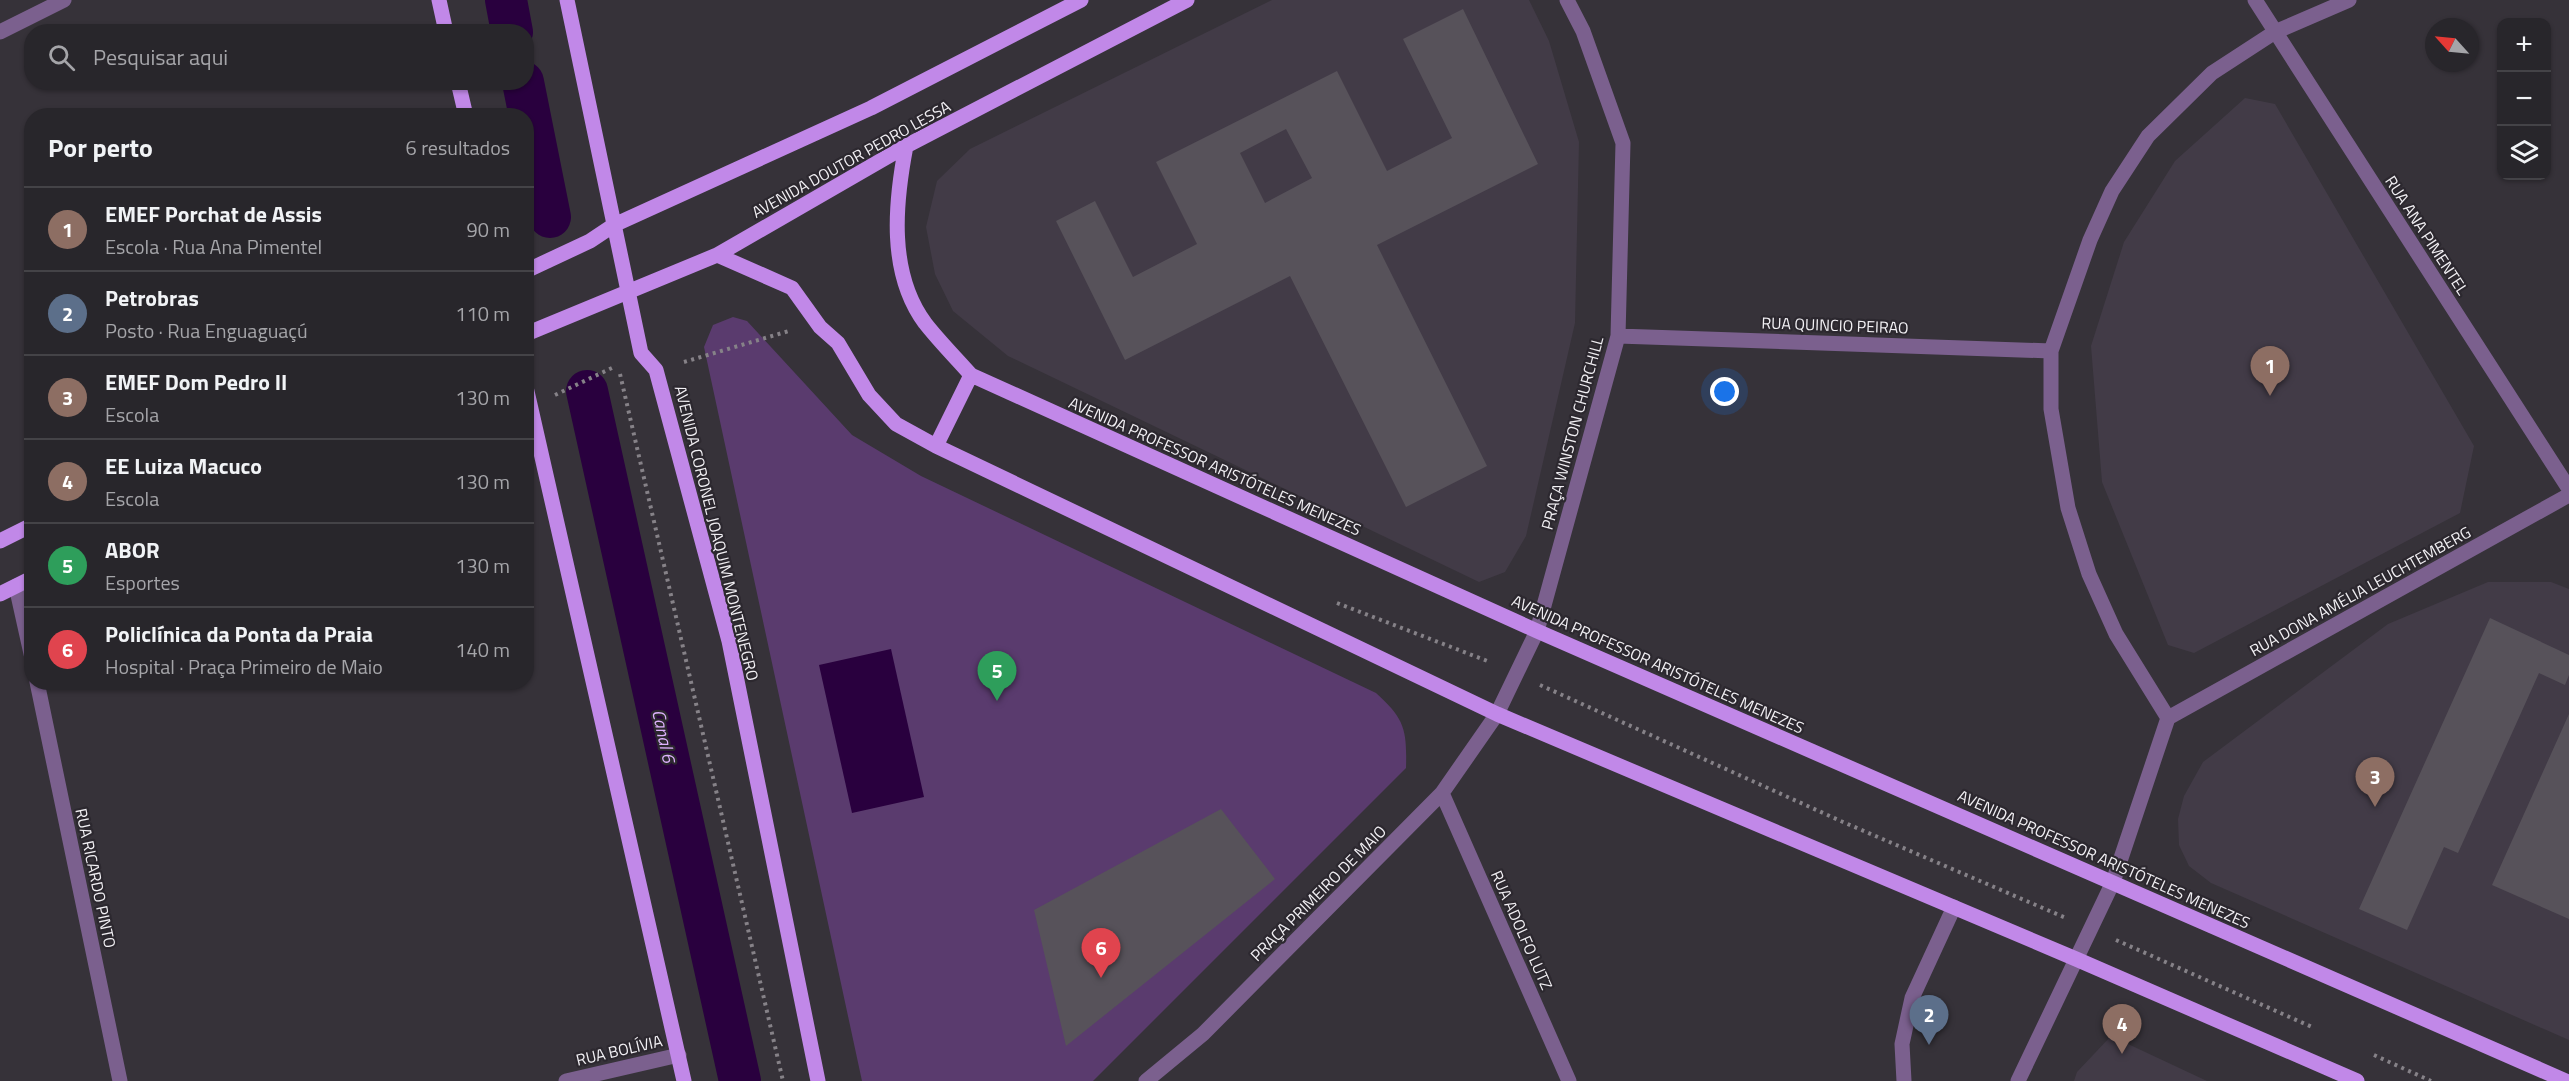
<!DOCTYPE html>
<html lang="pt">
<meta charset="utf-8">
<style>
:root{--surface:#28262b;--page:#343237;--text:#f1f3f6;--muted:#a5a5a9;--line:#444347;--accent:#50d398}
body{margin:0;font-family:"Titillium Web",sans-serif;background:var(--page);color:var(--text)}
.controls{position:absolute;right:18px;top:18px;display:grid;overflow:hidden;border-radius:12px;box-shadow:0 2px 4px #0004}
.controls button{width:54px;height:54px;display:grid;place-items:center;padding:0;border:0;border-bottom:2px solid var(--line);background:var(--surface);color:var(--text);font:30px sans-serif}
.compass{position:absolute;left:2425px;top:18px;width:54px;height:54px;border-radius:50%;background:var(--surface);box-shadow:0 2px 4px #0004;rotate:297deg}
.you{position:absolute;left:1725px;top:392px;width:21px;height:21px;margin:-15px;border:4px solid #fff;border-radius:50%;background:#1a73e8;box-shadow:0 0 0 9px #1a73e833}
.badge{display:grid;place-items:center;width:39px;height:39px;border-radius:50%;background:var(--accent);color:#fff;font-size:20px;font-weight:700}
.pin{position:absolute;translate:-50% -50px;filter:drop-shadow(0 2px 3px #0008)}
.pin::after{content:'';position:absolute;top:32px;width:21px;height:18px;background:inherit;clip-path:polygon(0 0,100% 0,50% 100%)}
.list{margin:0;padding:0;list-style:none}
h2{display:flex;justify-content:space-between;align-items:center;height:78px;margin:0;padding:0 24px;font-size:26px}
h2 small{font-size:20px;font-weight:400;color:var(--muted)}
.list li{display:grid;grid-template-columns:39px 1fr auto;gap:18px;align-items:center;box-sizing:border-box;height:84px;padding:0 24px;border-top:2px solid var(--line)}
.list b{display:block;font-size:22px;white-space:nowrap}
.list p{margin:0;font-size:20px;white-space:nowrap;color:var(--muted)}
.list em{font-size:20px;font-style:normal;color:var(--muted)}
.icon{flex:none;width:33px;height:33px;fill:none;stroke:currentColor;stroke-width:2;stroke-linecap:round;stroke-linejoin:round}
.map{position:relative;flex:none;width:2569px;height:1081px;overflow:hidden}
.search{position:absolute;background:var(--surface);box-shadow:0 2px 4px #0004;left:24px;top:24px;width:510px;height:66px;display:flex;align-items:center;gap:15px;box-sizing:border-box;padding:0 21px;border-radius:24px;color:var(--muted);font-size:22px}
.panel{position:absolute;background:var(--surface);box-shadow:0 2px 4px #0004;left:24px;top:108px;width:510px;height:582px;border-radius:24px}
.map>svg:first-child{display:block}
.built{fill:#423b47}
.green{fill:#5a3b6e}
.water{fill:#29003e}
.lines{fill:none;stroke-linecap:round;stroke-linejoin:round}
.canal{stroke:#29003e;stroke-width:42}
.building{fill:#57525a;fill-rule:evenodd}
.path{stroke:#868288;stroke-width:4;stroke-dasharray:3 4.5;stroke-linecap:butt}
.minor{stroke:#7b608e;stroke-width:15}
.major{stroke:#c188e8;stroke-width:15}
.labels{text-anchor:middle;dominant-baseline:central;stroke-width:4.5;stroke-linejoin:round;paint-order:stroke}
.street-label{font-size:16px;fill:#f2f0f4;stroke:#2c282f}
.water-label{font-size:18px;font-style:italic;fill:#deb2fe;stroke:#2c282f}
</style>
<div class="map">
<svg width="2569" height="1081" viewBox="0 0 2569 1081">
<rect width="100%" height="100%" fill="#363239"/>
<path class="built" d="M1272 0H1529L1549 41 1579 142 1575 323 1526 536 1505 572 1479 582 1008 356 953 311 935 274 926 227 937 181 970 149Z
M2245 98 2275 104 2474 446 2460 513 2194 653 2168 645 2102 482 2091 346 2124 242 2175 161Z
M2488 582H2551L2569 589V1040L2211 883 2189 866 2179 845 2178 819 2184 796 2203 762 2388 624Z
M2111 1036 2207 1081H2074L2077 1072Z"/>
<path class="green" d="M733 317 747 321 852 435 921 476 1376 693C1405 719 1407 730 1406 768L1093 1081H862L704 347 713 325Z"/>
<path class="water" d="M891 649 924 797 852 813 819 665Z"/>
<g class="lines">
<path class="canal" d="M506 0 512 32
M523 82 550 217
M587 391 740 1081"/>
</g>
<path class="building" d="M1463 9 1538 164 1377 245 1487 466 1406 507 1290 276 1125 360 1056 221 1095 201 1133 277 1197 244 1156 162 1337 71 1387 171 1452 138 1403 39ZM1286 129 1312 178 1265 203 1240 153Z
M2490 618 2569 655V675L2565 685 2539 673 2458 853 2444 847 2407 930 2359 909Z
M2569 714V919L2492 885Z
M1221 809 1275 879 1066 1046 1034 910Z"/>
<g class="lines">
<path class="path" d="M684 362 789 331
M620 374 783 1081
M555 395 616 366
M1337 603 1490 662
M1540 685 1843 822 2066 918
M2116 940 2312 1027
M2374 1055 2431 1081"/>
<path class="minor" d="M2255 0 2569 489
M0 32 64 0
M1618 336 2051 351
M16 586 32 658
M37 682 120 1081
M2168 718 2116 634 2089 574 2068 508 2051 409V351L2090 240 2112 191 2148 136 2212 73 2275 32 2349 0
M2168 718 2569 495
M1442 793 1569 1081
M566 1081 679 1055
M1146 1081 1203 1034 1442 793 1497 714 1537 631 1618 336 1623 143 1583 31 1567 0
M1904 1081 1902 1044 1912 998 1954 907
M2018 1081 2113 882 2168 718"/>
<path class="major" d="M439 0 446 32
M567 0 641 353 656 370 729 641 818 1081
M458 82 466 116
M906 146C895 203 888 273 925 323 939 341 956 358 971 375L1537 631 2566 1081
M717 255 792 288 820 327 838 343 869 395 896 424 936 446 1497 714 2076 959 2357 1081
M526 271 590 241 614 225 871 108 1081 0
M526 334 717 255 906 146 1187 0
M526 387 684 1081
M936 446 971 375
M0 541 32 525
M0 594 32 578"/>
</g>
<g class="labels">
<g class="street-label">
<text transform="translate(851 159) rotate(-29)">AVENIDA DOUTOR PEDRO LESSA</text>
<text transform="translate(2427 235) rotate(57)">RUA ANA PIMENTEL</text>
<text transform="translate(1835 325) rotate(2)">RUA QUINCIO PEIRAO</text>
<text transform="translate(1572 433) rotate(-75)">PRAÇA WINSTON CHURCHILL</text>
<text transform="translate(1215 466) rotate(24)">AVENIDA PROFESSOR ARISTÓTELES MENEZES</text>
<text transform="translate(717 533) rotate(76)">AVENIDA CORONEL JOAQUIM MONTENEGRO</text>
<text transform="translate(2360 591) rotate(-29)">RUA DONA AMÉLIA LEUCHTEMBERG</text>
<text transform="translate(1658 664) rotate(24)">AVENIDA PROFESSOR ARISTÓTELES MENEZES</text>
<text transform="translate(2104 859) rotate(24)">AVENIDA PROFESSOR ARISTÓTELES MENEZES</text>
<text transform="translate(96 878) rotate(78)">RUA RICARDO PINTO</text>
<text transform="translate(1318 893) rotate(-45)">PRAÇA PRIMEIRO DE MAIO</text>
<text transform="translate(1522 930) rotate(66)">RUA ADOLFO LUTZ</text>
<text transform="translate(619 1050) rotate(-13)">RUA BOLÍVIA</text>
</g>
<g class="water-label">
<text transform="translate(664 736) rotate(78)">Canal 6</text>
</g>
</g>
</svg>
<div class="controls">
<button>+</button>
<button>−</button>
<button><svg class="icon" aria-label="layers" viewBox="0 0 24 24"><path d="M12 4l9 5-9 5-9-5zM3 14l9 5 9-5"/></svg></button>
</div>
<svg class="compass" viewBox="-18 -18 36 36"><path d="M0-13l5 13h-10z" fill="#e53935"/><path d="M0 13l5-13h-10z" fill="#a5a5a9"/></svg>
<div class="you"></div>
<div class="pin badge" style="left:2270px;top:396px;background:#8d6e63">1</div>
<div class="pin badge" style="left:1929px;top:1045px;background:#5c6f8a">2</div>
<div class="pin badge" style="left:2375px;top:807px;background:#8d6e63">3</div>
<div class="pin badge" style="left:2122px;top:1054px;background:#8d6e63">4</div>
<div class="pin badge" style="left:997px;top:701px;background:#2e9e5b">5</div>
<div class="pin badge" style="left:1101px;top:978px;background:#e0444e">6</div>
<div class="search"><svg class="icon" aria-label="search" viewBox="0 0 24 24"><circle cx="10" cy="10" r="6"/><path d="M15 15l6 6"/></svg>Pesquisar aqui</div>
<section class="panel">
<h2>Por perto<small>6 resultados</small></h2>
<ul class="list">
<li><span class="badge" style="background:#8d6e63">1</span><div><b>EMEF Porchat de Assis</b><p>Escola · Rua Ana Pimentel</p></div><em>90 m</em></li>
<li><span class="badge" style="background:#5c6f8a">2</span><div><b>Petrobras</b><p>Posto · Rua Enguaguaçú</p></div><em>110 m</em></li>
<li><span class="badge" style="background:#8d6e63">3</span><div><b>EMEF Dom Pedro II</b><p>Escola</p></div><em>130 m</em></li>
<li><span class="badge" style="background:#8d6e63">4</span><div><b>EE Luiza Macuco</b><p>Escola</p></div><em>130 m</em></li>
<li><span class="badge" style="background:#2e9e5b">5</span><div><b>ABOR</b><p>Esportes</p></div><em>130 m</em></li>
<li><span class="badge" style="background:#e0444e">6</span><div><b>Policlínica da Ponta da Praia</b><p>Hospital · Praça Primeiro de Maio</p></div><em>140 m</em></li>
</ul>
</section>
</div>
